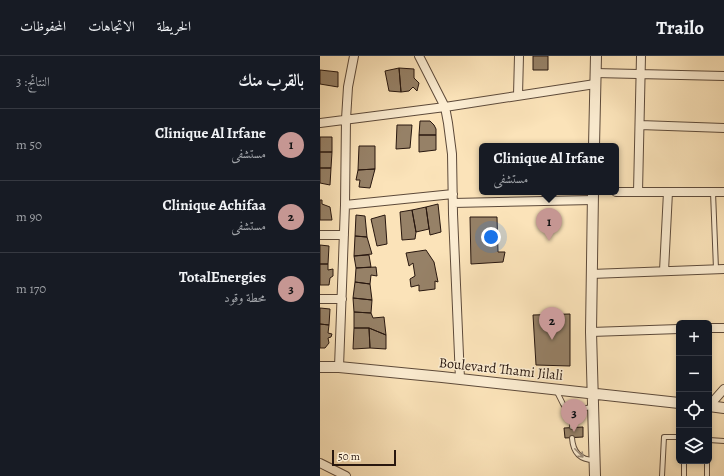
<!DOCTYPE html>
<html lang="ar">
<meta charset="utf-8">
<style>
:root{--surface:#171b24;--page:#242831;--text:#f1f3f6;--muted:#9ea1a6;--line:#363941;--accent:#c59692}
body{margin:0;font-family:Alegreya,Amiri,serif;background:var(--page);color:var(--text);direction:rtl}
.controls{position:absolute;right:12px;bottom:12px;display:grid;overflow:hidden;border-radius:6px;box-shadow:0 2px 6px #0003}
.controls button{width:36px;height:36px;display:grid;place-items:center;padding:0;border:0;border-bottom:1px solid var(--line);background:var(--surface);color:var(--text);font:20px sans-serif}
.scale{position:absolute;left:12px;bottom:10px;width:64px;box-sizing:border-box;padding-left:4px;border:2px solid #28170f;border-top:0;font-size:11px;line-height:14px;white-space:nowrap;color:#28170f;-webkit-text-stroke:3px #fcedd2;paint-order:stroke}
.you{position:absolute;left:171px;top:181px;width:14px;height:14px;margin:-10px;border:3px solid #fff;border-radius:50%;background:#1a73e8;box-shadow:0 0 0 6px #1a73e833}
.badge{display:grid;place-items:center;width:26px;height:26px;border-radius:50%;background:var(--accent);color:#111;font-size:13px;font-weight:700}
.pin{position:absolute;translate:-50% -33px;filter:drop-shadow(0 1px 2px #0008)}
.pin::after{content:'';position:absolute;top:21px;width:14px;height:12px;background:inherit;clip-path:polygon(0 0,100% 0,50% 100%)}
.popup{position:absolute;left:159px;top:87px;width:140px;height:52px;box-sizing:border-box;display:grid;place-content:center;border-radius:6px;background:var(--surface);filter:drop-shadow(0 1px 3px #0005);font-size:13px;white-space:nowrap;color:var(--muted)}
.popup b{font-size:15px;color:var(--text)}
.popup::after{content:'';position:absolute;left:50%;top:100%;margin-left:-8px;border:8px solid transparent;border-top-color:var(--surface)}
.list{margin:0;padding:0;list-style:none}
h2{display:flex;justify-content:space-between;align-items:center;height:52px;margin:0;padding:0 16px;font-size:17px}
h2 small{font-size:13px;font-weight:400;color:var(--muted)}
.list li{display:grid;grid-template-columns:26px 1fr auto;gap:12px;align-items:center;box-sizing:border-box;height:72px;padding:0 16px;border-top:1px solid var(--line)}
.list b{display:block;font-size:15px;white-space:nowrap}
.list p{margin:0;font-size:13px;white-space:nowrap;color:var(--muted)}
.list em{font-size:13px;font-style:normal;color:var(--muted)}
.icon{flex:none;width:22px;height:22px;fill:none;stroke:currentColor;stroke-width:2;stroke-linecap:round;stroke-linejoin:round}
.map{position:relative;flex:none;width:404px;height:420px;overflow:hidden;direction:ltr}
header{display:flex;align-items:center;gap:24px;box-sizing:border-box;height:56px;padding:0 20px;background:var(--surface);border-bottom:1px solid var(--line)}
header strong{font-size:19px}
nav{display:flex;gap:22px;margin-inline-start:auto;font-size:14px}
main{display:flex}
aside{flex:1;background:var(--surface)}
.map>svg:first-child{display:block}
.building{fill:#968167;stroke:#28170f}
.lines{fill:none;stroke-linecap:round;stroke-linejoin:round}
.service-casing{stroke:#5d4a3a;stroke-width:6}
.minor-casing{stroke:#5d4a3a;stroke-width:10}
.tertiary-casing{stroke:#5d4a3a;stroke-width:12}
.service{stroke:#fcedd2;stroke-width:4}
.minor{stroke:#fcedd2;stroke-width:8}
.tertiary{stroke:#fcedd2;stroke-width:10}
.oneway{stroke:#9d8d7a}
.labels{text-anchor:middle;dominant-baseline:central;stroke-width:3;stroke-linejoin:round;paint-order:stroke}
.street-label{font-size:14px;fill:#28170f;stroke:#fcedd2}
</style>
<header>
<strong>Trailo</strong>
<nav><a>الخريطة</a><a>الاتجاهات</a><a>المحفوظات</a></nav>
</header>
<main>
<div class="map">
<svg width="404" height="420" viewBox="0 0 404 420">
<rect width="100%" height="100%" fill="#fbe3b9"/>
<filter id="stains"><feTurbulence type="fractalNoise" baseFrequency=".005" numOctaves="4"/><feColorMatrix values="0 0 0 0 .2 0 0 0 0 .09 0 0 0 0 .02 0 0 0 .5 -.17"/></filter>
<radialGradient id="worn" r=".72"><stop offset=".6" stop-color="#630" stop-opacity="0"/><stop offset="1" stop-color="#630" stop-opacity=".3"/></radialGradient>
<path class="building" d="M213 0H228V14H213Z
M79 12 81 36 69 35 65 15Z
M79 12 94 13V22L99 27 97 35 93 31 89 35 81 36Z
M0 14 18 16V31L0 28Z
M100 65H110L114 69 116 73V79H99Z
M77 69H92L90 92 76 93Z
M99 79H116V94L99 96Z
M0 81H12V96H0Z
M39 90H55V113L38 114Z
M0 96H12L11 112H0Z
M0 112H11L10 129 0 127Z
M55 113 50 132 39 131 40 124H36L38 114Z
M0 144H2V148L10 151 12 164H0Z
M118 148 121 176 110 179 106 151Z
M106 151 109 173 96 176 92 154Z
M92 154 96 176 95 183 82 184 80 156Z
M36 159 45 160 47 181 35 180Z
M65 159 67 188 57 190 51 163Z
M150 161H177L178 196H185L183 206 151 208Z
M35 180 47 181 52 198 34 200Z
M0 189 9 190 8 208H0Z
M106 194 114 206 118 226 115 225V233L99 235V229L91 231 90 223 95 220 93 207 89 210 86 197Z
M49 199 51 211 36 212 34 200Z
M0 208H8V214L13 213V220L10 222 9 229H0Z
M56 211 57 220 51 219 50 228 35 226 36 212Z
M35 226 50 228 52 244 33 242Z
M33 242 52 244 51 257 34 256Z
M0 252 10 253 9 269 0 268Z
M34 256 51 257 53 262 64 261 66 279 49 272H34Z
M250 258V310L216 309 213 259Z
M0 268 9 269 8 277 12 278 11 281 8 282 9 287 5 292H0Z
M34 272H49L50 292 33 293Z
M49 272 66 279V293L50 292Z
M263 371V381L245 382 244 372Z"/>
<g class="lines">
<g class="service-casing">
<path id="service" d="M393 136 396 213
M236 334 243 348 253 363
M252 371C252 359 260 352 272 351
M252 382C253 396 260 404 274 404
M389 384 404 385
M342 420 344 381H359
M364 420V405
M387 420V405"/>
</g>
<g class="minor-casing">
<path id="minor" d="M99 0 125 51 128 67 132 98 133 158 140 323
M275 17 404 20
M198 39 199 0
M0 67 125 51 275 28
M320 69 404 72
M296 136H404
M318 136 321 0
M133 147 273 144
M25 149 133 138
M0 179H24
M344 215 348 136
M271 218 404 213
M0 243H22
M389 272H404
M271 276 359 273
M19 311 25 149 26 63 28 31 34 0
M389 350 404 333
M0 407 26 420"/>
</g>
<g class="tertiary-casing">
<path id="tertiary" d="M274 90 276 0
M273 136 271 276 275 420
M0 311H19L122 321 359 347
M389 350 404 352"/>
</g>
<use href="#service" class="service"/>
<use href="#minor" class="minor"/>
<use href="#tertiary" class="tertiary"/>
</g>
<defs><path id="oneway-shaft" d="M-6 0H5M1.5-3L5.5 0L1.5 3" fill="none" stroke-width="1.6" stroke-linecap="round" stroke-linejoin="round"/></defs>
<use class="oneway" href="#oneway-shaft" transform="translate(259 397) rotate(45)"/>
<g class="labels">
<g class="street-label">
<text transform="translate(181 313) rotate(6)">Boulevard Thami Jilali</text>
</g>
</g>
<rect width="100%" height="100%" filter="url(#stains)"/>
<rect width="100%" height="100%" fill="url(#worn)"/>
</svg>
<div class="controls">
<button>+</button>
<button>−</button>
<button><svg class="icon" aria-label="locate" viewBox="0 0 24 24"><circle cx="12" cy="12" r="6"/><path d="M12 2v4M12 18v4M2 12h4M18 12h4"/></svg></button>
<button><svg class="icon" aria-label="layers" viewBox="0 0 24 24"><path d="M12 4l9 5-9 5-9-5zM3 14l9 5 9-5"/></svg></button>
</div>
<div class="scale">50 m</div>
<div class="you"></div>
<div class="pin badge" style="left:229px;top:185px">1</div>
<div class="popup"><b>Clinique Al Irfane</b>مستشفى</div>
<div class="pin badge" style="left:232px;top:284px">2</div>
<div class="pin badge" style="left:254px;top:376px">3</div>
</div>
<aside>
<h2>بالقرب منك<small>النتائج: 3</small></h2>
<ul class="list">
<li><span class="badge">1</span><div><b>Clinique Al Irfane</b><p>مستشفى</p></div><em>50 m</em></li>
<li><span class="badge">2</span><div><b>Clinique Achifaa</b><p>مستشفى</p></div><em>90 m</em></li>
<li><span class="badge">3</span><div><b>TotalEnergies</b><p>محطة وقود</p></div><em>170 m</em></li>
</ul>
</aside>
</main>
